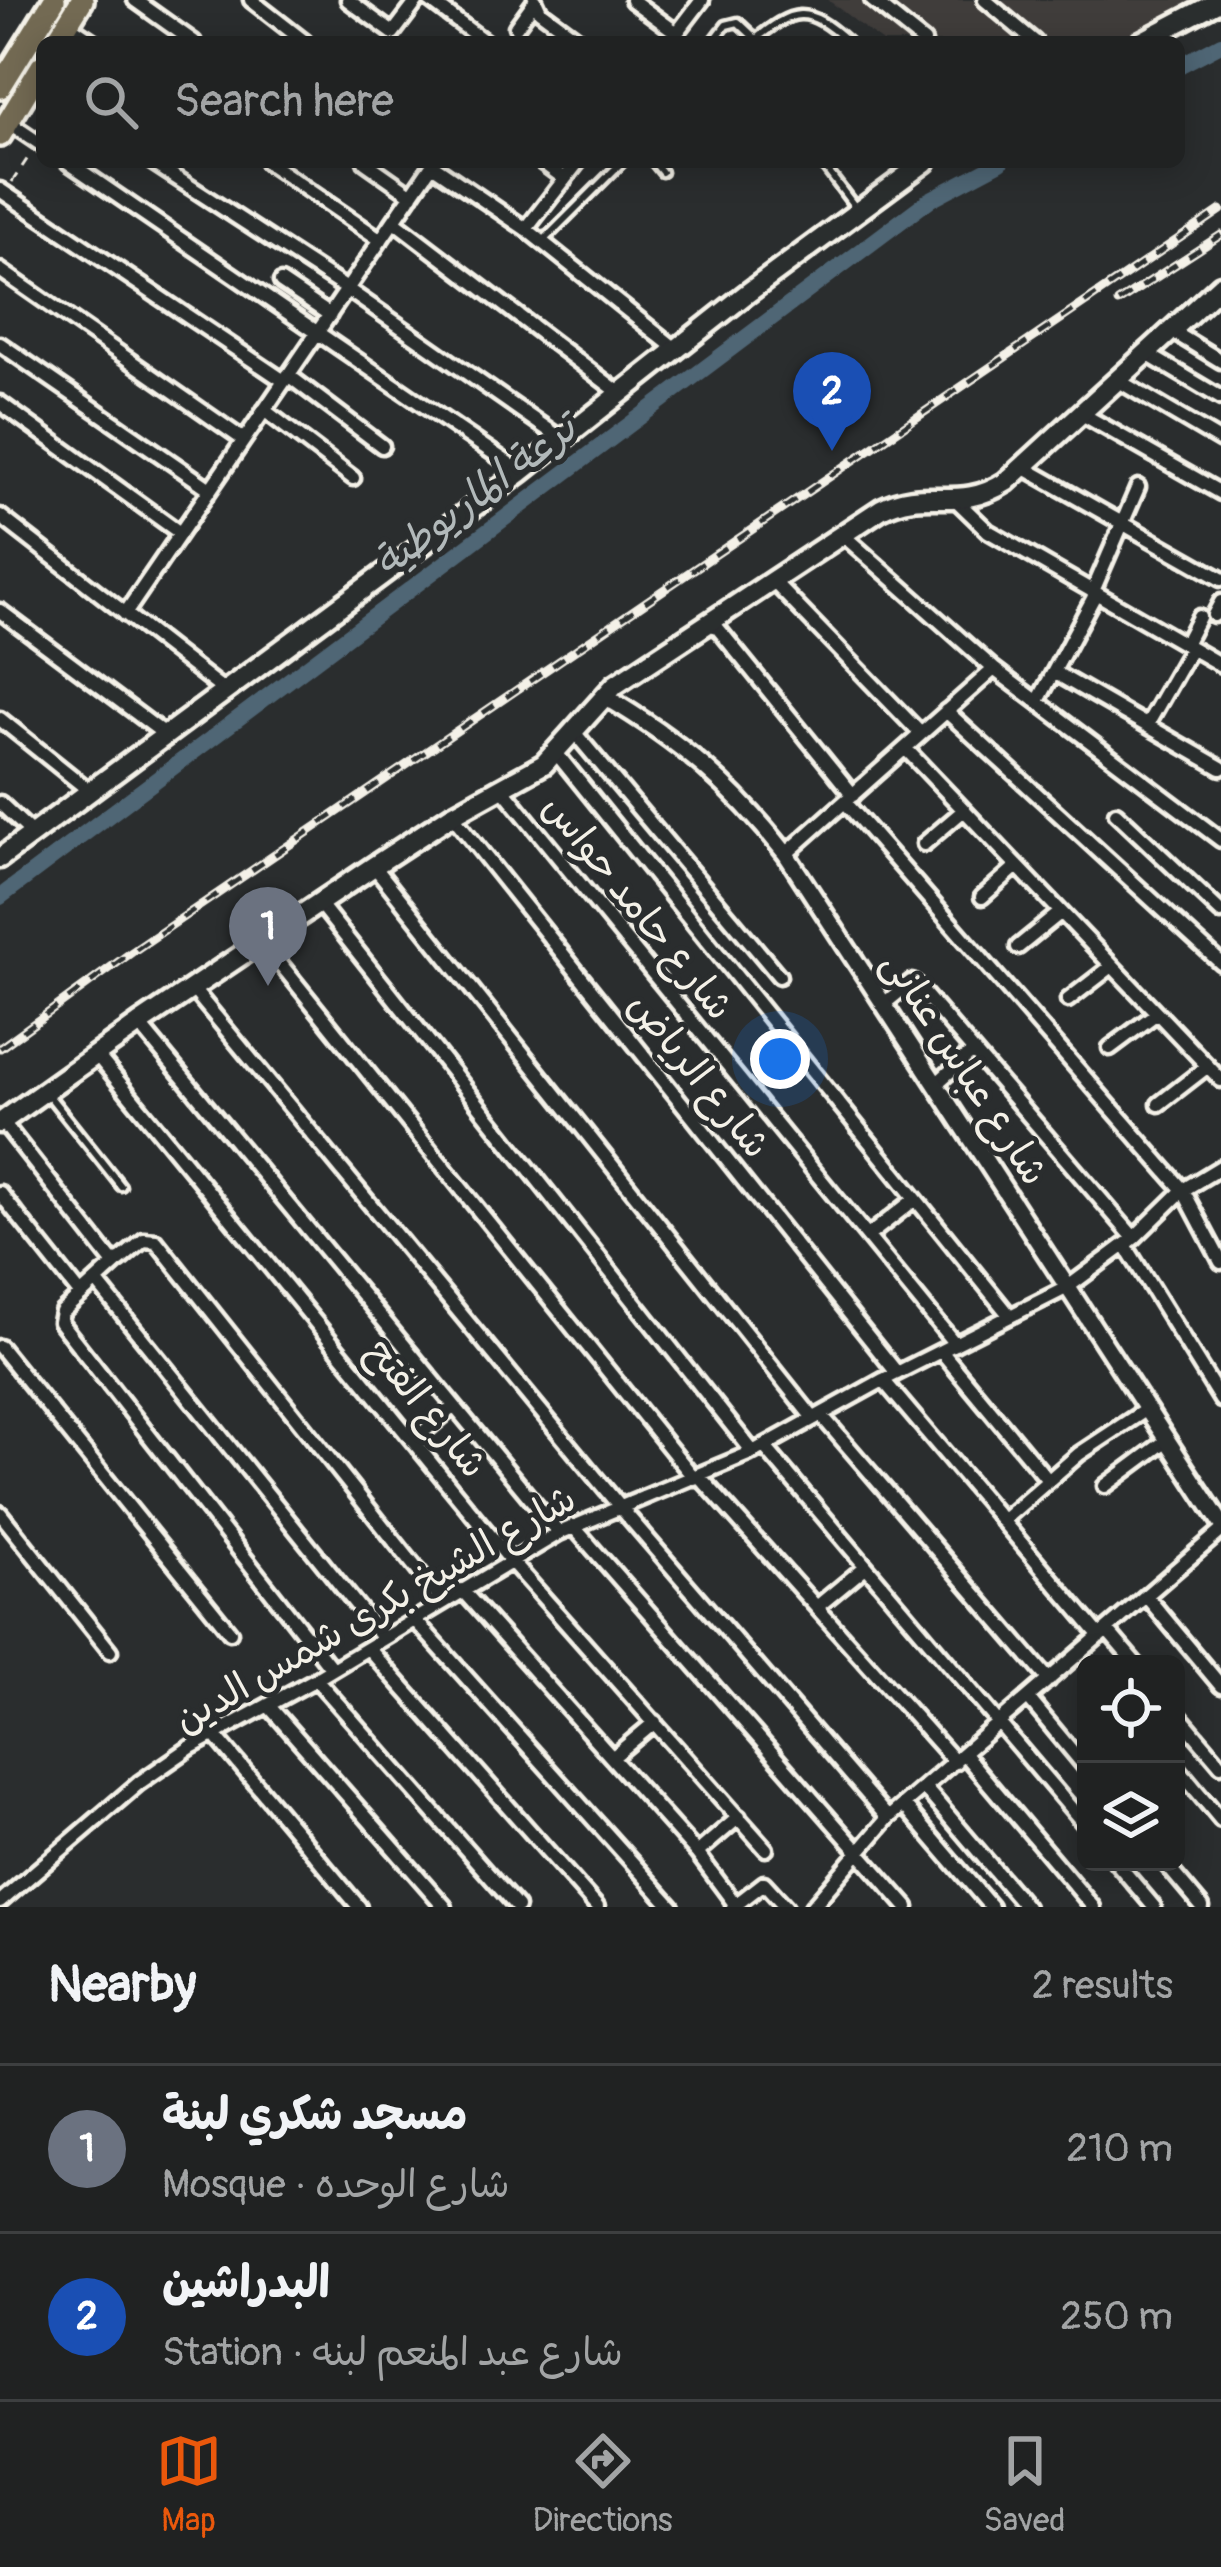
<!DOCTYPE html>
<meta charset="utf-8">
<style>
:root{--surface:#202222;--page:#282a2a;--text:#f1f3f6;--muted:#a2a4a5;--line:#3d3f40;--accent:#ea580c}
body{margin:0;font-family:Pangolin,"Playpen Sans Arabic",sans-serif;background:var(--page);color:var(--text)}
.controls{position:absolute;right:36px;bottom:36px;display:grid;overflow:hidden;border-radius:18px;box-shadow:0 6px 30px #0003}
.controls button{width:108px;height:108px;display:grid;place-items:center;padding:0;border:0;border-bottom:3px solid var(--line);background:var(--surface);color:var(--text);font:60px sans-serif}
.you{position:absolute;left:780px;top:1059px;width:42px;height:42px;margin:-30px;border:9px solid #fff;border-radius:50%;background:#1a73e8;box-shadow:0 0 0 18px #1a73e833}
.badge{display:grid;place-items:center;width:78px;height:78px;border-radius:50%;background:var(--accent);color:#fff;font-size:39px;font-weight:700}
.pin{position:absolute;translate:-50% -99px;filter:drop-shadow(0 3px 6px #0008)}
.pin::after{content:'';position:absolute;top:63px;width:42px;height:36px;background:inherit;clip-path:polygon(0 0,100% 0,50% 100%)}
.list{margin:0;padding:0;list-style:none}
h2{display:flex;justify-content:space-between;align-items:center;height:156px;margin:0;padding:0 48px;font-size:51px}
h2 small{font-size:39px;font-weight:400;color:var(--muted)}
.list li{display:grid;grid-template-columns:78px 1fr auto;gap:36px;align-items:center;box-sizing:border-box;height:168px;padding:0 48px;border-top:3px solid var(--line)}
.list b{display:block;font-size:45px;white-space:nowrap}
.list p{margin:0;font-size:39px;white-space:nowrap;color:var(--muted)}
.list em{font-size:39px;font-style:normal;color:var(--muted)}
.icon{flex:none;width:66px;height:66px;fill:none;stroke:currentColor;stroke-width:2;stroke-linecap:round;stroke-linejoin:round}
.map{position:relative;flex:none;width:1221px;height:1907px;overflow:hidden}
.search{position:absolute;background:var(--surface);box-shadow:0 6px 30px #0003;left:36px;right:36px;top:36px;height:132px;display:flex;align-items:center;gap:30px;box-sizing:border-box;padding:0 42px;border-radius:18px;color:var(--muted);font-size:45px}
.sheet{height:492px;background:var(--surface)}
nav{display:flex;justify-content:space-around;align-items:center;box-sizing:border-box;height:168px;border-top:3px solid var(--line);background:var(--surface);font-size:33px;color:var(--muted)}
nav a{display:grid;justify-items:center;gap:6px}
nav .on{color:var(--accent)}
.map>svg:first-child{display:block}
.built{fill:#3f3c3b}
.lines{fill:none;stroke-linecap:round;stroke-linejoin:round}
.canal{stroke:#506675;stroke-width:16}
.service-casing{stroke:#f4f1e8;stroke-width:15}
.minor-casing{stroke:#f4f1e8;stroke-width:21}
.tertiary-casing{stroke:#f4f1e8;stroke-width:24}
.secondary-casing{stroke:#f4f1e8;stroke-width:27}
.trunk-casing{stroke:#f4f1e8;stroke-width:30}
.path{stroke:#f4f1e8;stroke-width:3;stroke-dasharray:9 9;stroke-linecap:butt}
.service{stroke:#2a2d2e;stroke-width:6}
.minor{stroke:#2a2d2e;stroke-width:12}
.tertiary{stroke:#2a2d2e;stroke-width:15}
.secondary{stroke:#2a2d2e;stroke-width:18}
.trunk{stroke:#736b52;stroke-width:21}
.rail-casing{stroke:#f4f1e8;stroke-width:9}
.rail{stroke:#2a2d2e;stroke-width:4.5;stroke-dasharray:14;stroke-linecap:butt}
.labels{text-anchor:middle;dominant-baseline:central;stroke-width:10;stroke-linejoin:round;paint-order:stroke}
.street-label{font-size:39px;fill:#f4f1e8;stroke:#2a2d2e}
.water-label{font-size:42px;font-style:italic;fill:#b2b9ba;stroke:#2a2d2e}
</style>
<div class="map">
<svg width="1221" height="1907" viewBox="0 0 1221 1907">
<rect width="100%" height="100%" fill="#2a2d2e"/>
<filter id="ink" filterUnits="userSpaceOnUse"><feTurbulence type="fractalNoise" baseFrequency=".00833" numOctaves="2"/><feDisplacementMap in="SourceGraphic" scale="24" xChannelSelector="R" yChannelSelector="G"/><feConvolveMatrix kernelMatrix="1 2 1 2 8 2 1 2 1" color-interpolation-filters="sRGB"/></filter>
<g filter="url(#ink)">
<path class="built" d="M828 0H1208L1114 42H882Z"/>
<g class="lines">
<path class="canal" d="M1179 66 1221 44
M0 897 929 200 1001 162"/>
<g class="service-casing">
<path id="service" d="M713 42 726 25 738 22 756 39
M752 42C794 8 806 4 848 42
M654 162 662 172
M821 162 855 207
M544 240 622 162
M47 1093 121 1186"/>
</g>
<g class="minor-casing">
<path id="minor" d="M135 0 194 42
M251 0 305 42
M348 0 393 33 418 0
M429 0 485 42
M535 0 540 11 582 42
M632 0 677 33
M872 0 924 42
M985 0 1035 42
M67 24 94 42
M516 27 535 1
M670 42 702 0
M8 122 42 145
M68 162 521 472
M152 162 347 289 563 440
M267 162 381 240
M365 162 412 195
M542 162 565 179
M432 165 526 229 677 350
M0 190 284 381
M394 221 621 394
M526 229 578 162
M0 270 244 440
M281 282 330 315
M1172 331 1221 361
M0 344 210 489
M1147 354 1221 398
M288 375 382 446
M1119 381 1221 441
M0 403 180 533
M264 410 353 478
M1082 414 1221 493
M1023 467 1221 579
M957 501 988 531 1221 665
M0 516 226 692
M843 535 994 669 1221 840
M773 581 921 734
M1093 591 1138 487
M0 611 167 736
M125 614 434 162
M1214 615 1221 602
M712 621 853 795
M1185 644 1199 617
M1054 672 1221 768
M1038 701 1096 593
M946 711 1221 963
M0 719 91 792
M1147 725 1191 648
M574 732 779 976
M905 748 1221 1080
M557 754 1010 1316
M502 788 955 1344
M845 802 1183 1190 1221 1262
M0 803 33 834
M1116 813 1221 912
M452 815 897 1373
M924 844 964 810
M786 854 994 669
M374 866 813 1418
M982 897 1017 866
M319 903 753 1452
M262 941 694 1478
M1018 947 1061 912
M192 988 620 1507 888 1818
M1068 1000 1112 966
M884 1004 911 982 915 983 1134 1238
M139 1024 559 1533
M1110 1048 1157 1013
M96 1054 511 1561 766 1849
M936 1084 973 1051
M1159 1104 1208 1066
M2 1121 111 1260 119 1261 144 1240 156 1241 443 1602
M0 1193 81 1295
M868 1236 915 1199
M1125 1245 1221 1400
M117 1262 62 1312 60 1322 332 1669
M96 1281 383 1638
M0 1347 230 1632
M941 1351 1047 1479
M883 1380 1100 1636
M821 1415 1049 1680
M414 1440 454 1406
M764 1446 1086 1826
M699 1476 955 1762
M1105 1486 1167 1440
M0 1513 110 1651
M1002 1521 1079 1454 1147 1409
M573 1526 907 1907
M462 1590 697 1853 735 1904
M1146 1596 1221 1686
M818 1606 864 1568
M414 1619 672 1907
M1107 1630 1136 1664
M368 1648 597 1907
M316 1679 517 1907
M1028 1698 1086 1768
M268 1705 445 1907
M1176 1712 1221 1765
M214 1734 359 1907
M964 1754 1093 1907
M612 1758 655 1722
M1176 1766 1221 1820
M924 1787 1026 1907
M904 1805 991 1907
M697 1853 739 1817
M1116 1862 1154 1907
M1164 1862 1202 1907
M0 1902 139 1783 191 1747 316 1679 559 1533 753 1452 883 1380 1068 1287 1134 1238 1183 1190 1221 1167
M733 1907 764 1883 786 1907
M812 1907 888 1818 1221 1531"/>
</g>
<g class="tertiary-casing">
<path id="tertiary" d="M604 696C680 741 732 785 786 854L1221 1523"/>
</g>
<g class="secondary-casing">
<path id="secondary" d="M1141 42 1221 0
M0 858 521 472 745 295 925 162
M0 1123 139 1024 374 866 452 815 544 764 615 685 881 509C926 485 958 513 1006 482L1221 285"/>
</g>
<g class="trunk-casing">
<path id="trunk" d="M56 42 82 0
M0 87 54 0
M0 135 42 66"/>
</g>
<path class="path" d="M12 182 30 155"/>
<use href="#service" class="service"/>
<use href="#minor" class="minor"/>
<use href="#tertiary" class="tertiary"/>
<use href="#secondary" class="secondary"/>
<use href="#trunk" class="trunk"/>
<g class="rail-casing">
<path id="rail" d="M1118 302 1221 235
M0 1048 132 952 1221 210"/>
</g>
<use href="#rail" class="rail"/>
</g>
</g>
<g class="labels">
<g class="street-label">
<text transform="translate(638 907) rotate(51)">شارع حامد حواس</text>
<text transform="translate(965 1068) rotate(57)">شارع عباس عنانى</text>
<text transform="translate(699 1075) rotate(51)">شارع الرياض</text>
<text transform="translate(427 1408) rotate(51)">شارع الفتح</text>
<text transform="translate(375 1609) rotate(-30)">شارع الشيخ بكرى شمس الدين</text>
</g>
<g class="water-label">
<text transform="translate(475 496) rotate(-37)">ترعة الماريوطية</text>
</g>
</g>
</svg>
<div class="controls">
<button><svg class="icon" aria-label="locate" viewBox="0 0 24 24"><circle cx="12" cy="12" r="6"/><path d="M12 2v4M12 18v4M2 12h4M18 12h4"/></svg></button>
<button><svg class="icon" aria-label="layers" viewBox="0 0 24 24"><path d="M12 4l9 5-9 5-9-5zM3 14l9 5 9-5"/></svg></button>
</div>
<div class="you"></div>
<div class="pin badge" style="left:268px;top:986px;background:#6b7280">1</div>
<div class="pin badge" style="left:832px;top:451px;background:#1a4fb4">2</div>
<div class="search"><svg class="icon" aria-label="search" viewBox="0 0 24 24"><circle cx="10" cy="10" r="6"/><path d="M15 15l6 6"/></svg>Search here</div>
</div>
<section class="sheet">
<h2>Nearby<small>2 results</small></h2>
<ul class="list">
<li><span class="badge" style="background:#6b7280">1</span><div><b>مسجد شكري لبنة</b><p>Mosque · شارع الوحده</p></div><em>210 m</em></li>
<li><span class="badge" style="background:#1a4fb4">2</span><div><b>البدراشين</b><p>Station · شارع عبد المنعم لبنه</p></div><em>250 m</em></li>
</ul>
</section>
<nav>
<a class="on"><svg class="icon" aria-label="map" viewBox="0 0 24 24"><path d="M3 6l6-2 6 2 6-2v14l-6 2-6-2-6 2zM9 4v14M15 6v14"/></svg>Map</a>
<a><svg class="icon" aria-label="directions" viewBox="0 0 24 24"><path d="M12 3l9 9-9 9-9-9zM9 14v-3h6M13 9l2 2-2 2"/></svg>Directions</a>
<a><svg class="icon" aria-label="saved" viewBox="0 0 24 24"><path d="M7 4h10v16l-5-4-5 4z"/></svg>Saved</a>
</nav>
